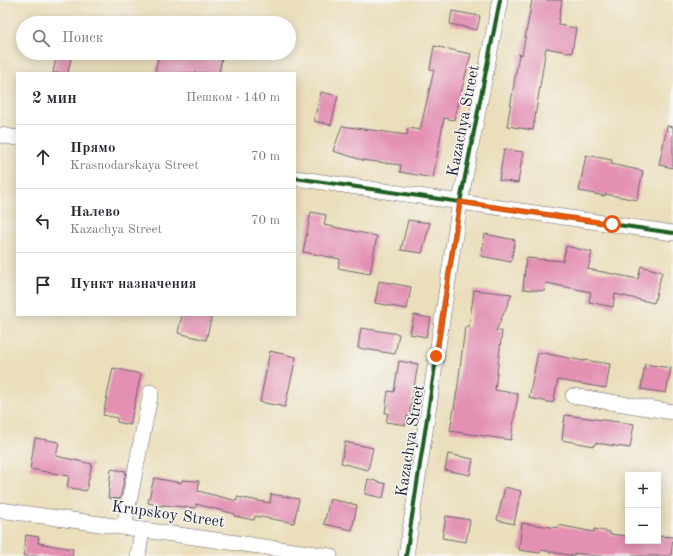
<!DOCTYPE html>
<html lang="ru">
<meta charset="utf-8">
<style>
:root{--surface:#fff;--page:#f2f2f3;--text:#2b2b33;--muted:#7c7c81;--line:#e1e1e2}
body{margin:0;font-family:"Old Standard TT",serif;background:var(--page);color:var(--text)}
.controls{position:absolute;right:12px;bottom:12px;display:grid;overflow:hidden;border-radius:0px;box-shadow:0 2px 10px #0003}
.controls button{width:36px;height:36px;display:grid;place-items:center;padding:0;border:0;border-bottom:1px solid var(--line);background:var(--surface);color:var(--text);font:20px sans-serif}
.stop{position:absolute;width:12px;height:12px;margin:-9px;border:3px solid #ea580c;border-radius:50%;background:#fff}
.stop.end{background:#ea580c;border-color:#fff;box-shadow:0 1px 4px #0008}
.list{margin:0;padding:0;list-style:none}
h2{display:flex;justify-content:space-between;align-items:center;height:52px;margin:0;padding:0 16px;font-size:17px}
h2 small{font-size:13px;font-weight:400;color:var(--muted)}
.list li{display:grid;grid-template-columns:26px 1fr auto;gap:12px;align-items:center;box-sizing:border-box;height:64px;padding:0 16px;border-top:1px solid var(--line)}
.list b{display:block;font-size:15px;white-space:nowrap}
.list p{margin:0;font-size:13px;white-space:nowrap;color:var(--muted)}
.list em{font-size:13px;font-style:normal;color:var(--muted)}
.icon{flex:none;width:22px;height:22px;fill:none;stroke:currentColor;stroke-width:2;stroke-linecap:round;stroke-linejoin:round}
.map{position:relative;flex:none;width:673px;height:556px;overflow:hidden}
.search{position:absolute;background:var(--surface);box-shadow:0 2px 10px #0003;left:16px;top:16px;width:280px;height:44px;display:flex;align-items:center;gap:10px;box-sizing:border-box;padding:0 14px;border-radius:22px;color:var(--muted);font-size:15px}
.panel{position:absolute;background:var(--surface);box-shadow:0 2px 10px #0003;left:16px;top:72px;width:280px;height:244px;border-radius:0px}
.map>svg:first-child{display:block}
.building{fill:#e390b3}
.lines{fill:none;stroke-linecap:round;stroke-linejoin:round}
.street-casing{stroke:#686468;stroke-width:16}
.street{stroke:#fff;stroke-width:15}
.cycleway-casing{stroke:#f6f6f2;stroke-width:6}
.cycleway{stroke:#1b5e20;stroke-width:4}
.route{stroke:#ea580c;stroke-width:5}
.labels{text-anchor:middle;dominant-baseline:central;stroke-width:3;stroke-linejoin:round;paint-order:stroke}
.street-label{font-size:16px;fill:#22223b;stroke:#f6f6f2}
</style>
<div class="map">
<svg width="673" height="556" viewBox="0 0 673 556">
<rect width="100%" height="100%" fill="#f6f6f2"/>
<filter id="ink" filterUnits="userSpaceOnUse"><feTurbulence type="fractalNoise" baseFrequency=".025" numOctaves="2"/><feDisplacementMap in="SourceGraphic" scale="8" xChannelSelector="R" yChannelSelector="G"/><feConvolveMatrix kernelMatrix="1 2 1 2 8 2 1 2 1" color-interpolation-filters="sRGB"/></filter>
<filter id="wash" filterUnits="userSpaceOnUse"><feTurbulence type="fractalNoise" baseFrequency=".012" numOctaves="4" result="noise"/><feDisplacementMap in="SourceGraphic" scale="16" xChannelSelector="R" yChannelSelector="G"/><feGaussianBlur stdDeviation="0.9" result="paint"/><feColorMatrix in="noise" values="0 0 0 0 0 0 0 0 0 0 0 0 0 0 0 0 0 1.4 0 .05"/><feComposite in="paint" operator="in"/></filter>
<g filter="url(#wash)">
<rect width="100%" height="100%" fill="#eadebb"/>
<g id="blocks">
<path class="building" d="M532 0H562L558 25 576 28 572 53 546 48 533 130 507 126 519 54 522 55Z
M452 11 480 16 477 30 450 24Z
M434 46 471 54 454 120 444 118 433 178 400 172 401 165 362 160 333 151 342 126 407 135 408 128 420 130 434 70 430 69Z
M57 53H72L68 73H53Z
M159 53H172L204 59 205 53H223L219 73H155Z
M321 92 338 96 331 125 314 121Z
M667 126 673 127V168L659 165Z
M504 149 523 152 518 183 499 180Z
M586 155 612 160 611 164 643 171 637 200 605 194V196L579 191Z
M311 212 326 215 324 225 377 236 370 274 338 268 340 259 303 252Z
M408 220 430 223 422 253 401 250Z
M485 234 515 240 511 262 481 256Z
M566 246 592 252 588 269 638 279 641 266 662 272 654 303 615 294 613 307 589 302 591 292 546 283 545 291 523 289 526 258 563 261Z
M379 281 411 287 407 309 375 303Z
M474 290 512 294 496 331H502L495 390 518 394 511 440 450 431 458 385 465 327H469Z
M182 315H212L206 340 178 333Z
M414 315 431 318 426 337 410 334Z
M361 328 399 334 395 354 358 348Z
M270 351 296 357 285 407 260 402Z
M538 352 584 361V360L610 364 606 388 558 380 553 403 529 398Z
M399 361 418 364 409 416H407L406 425 386 422 388 413H385L388 391 394 392Z
M645 364 671 368 666 393 641 389Z
M113 368 141 374 130 425 117 422V418L103 415Z
M565 415 634 424 630 448 595 443 594 446 562 440Z
M35 438 59 442 56 456 92 464 86 491 67 487 69 476 30 469Z
M345 442 373 448 368 470 341 463Z
M448 454 473 459 470 475 445 470Z
M111 469 126 471 120 499 108 498Z
M154 478 181 483 182 480 199 481 198 491 237 501V497L270 503 271 494 299 499 294 523 255 516 254 520 234 516 235 514 196 504V508L163 505V506L148 503Z
M368 479 386 484 383 498 365 494Z
M505 487 521 491 514 524 497 520Z
M330 499 357 505 352 530 324 524Z
M446 516 470 520 466 542 442 538Z
M522 523 558 528V525L594 532V529L610 532 609 534 628 536V541H659L660 536 673 537 671 556H596L574 553V556L541 550 540 553 519 550Z
M26 535 39 537 38 543 73 549 72 556H23Z"/>
</g>
</g>
<g filter="url(#ink)">
<use href="#blocks" fill-opacity="0" stroke="#686468" stroke-width="1"/>
<g class="lines">
<g class="street-casing">
<path id="street" d="M0 135 17 138
M295 178 673 233
M573 396 673 412
M0 510 330 556
M124 527 151 392
M138 556 142 530
M406 556 460 202 500 0"/>
</g>
<use href="#street" class="street"/>
<g class="cycleway-casing">
<path id="cycleway" d="M295 178 673 233
M406 556 460 202 500 0"/>
</g>
<use href="#cycleway" class="cycleway"/>
</g>
</g>
<g class="lines" filter="url(#ink)">
<path class="route" d="M436 356 460 202 612 224"/>
</g>
<g class="labels">
<g class="street-label">
<text transform="translate(464 121) rotate(-79)">Kazachya Street</text>
<text transform="translate(411 441) rotate(-81)">Kazachya Street</text>
<text transform="translate(168 515) rotate(8)">Krupskoy Street</text>
</g>
</g>
</svg>
<div class="controls">
<button>+</button>
<button>−</button>
</div>
<div class="stop" style="left:612px;top:224px"></div>
<div class="stop end" style="left:436px;top:356px"></div>
<div class="search"><svg class="icon" aria-label="search" viewBox="0 0 24 24"><circle cx="10" cy="10" r="6"/><path d="M15 15l6 6"/></svg>Поиск</div>
<section class="panel">
<h2>2 мин<small>Пешком · 140 m</small></h2>
<ul class="list">
<li><svg class="icon" aria-label="ahead" viewBox="0 0 24 24"><path d="M12 20V5M6 11l6-6 6 6"/></svg><div><b>Прямо</b><p>Krasnodarskaya Street</p></div><em>70 m</em></li>
<li><svg class="icon" aria-label="left" viewBox="0 0 24 24"><path d="M17 20v-9H6M10 6l-5 5 5 5"/></svg><div><b>Налево</b><p>Kazachya Street</p></div><em>70 m</em></li>
<li><svg class="icon" aria-label="arrive" viewBox="0 0 24 24"><path d="M6 21V4h12l-3 4 3 4H6"/></svg><div><b>Пункт назначения</b></div></li>
</ul>
</section>
</div>
